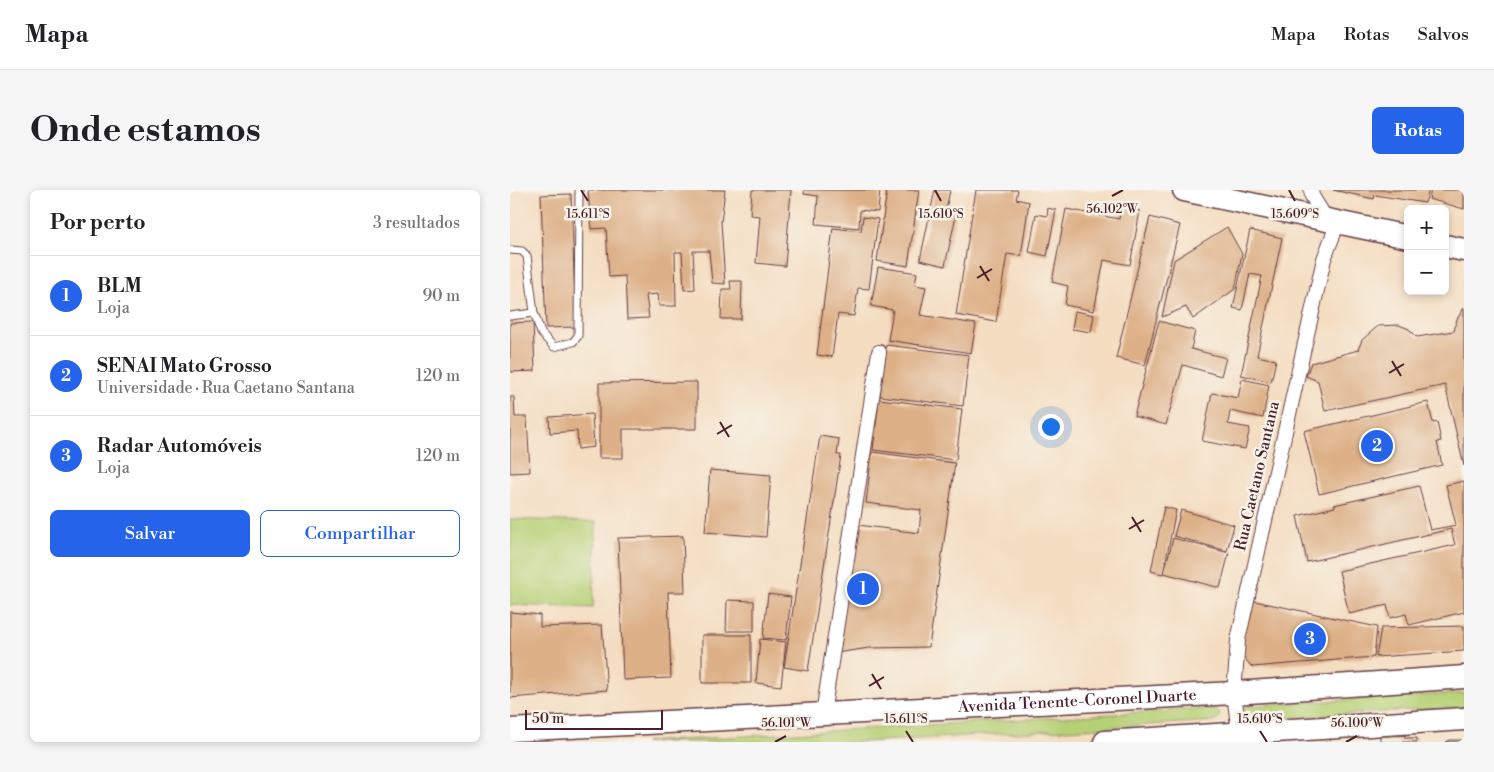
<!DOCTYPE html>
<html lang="pt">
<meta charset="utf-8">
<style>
:root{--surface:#fff;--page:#f6f6f6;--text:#202124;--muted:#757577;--line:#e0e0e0;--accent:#2563eb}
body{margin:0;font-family:"Libre Bodoni",serif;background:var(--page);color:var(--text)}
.controls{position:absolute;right:15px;top:15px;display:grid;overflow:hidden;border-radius:8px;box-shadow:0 2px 8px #0003}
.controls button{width:45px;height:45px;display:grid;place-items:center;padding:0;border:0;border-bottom:1px solid var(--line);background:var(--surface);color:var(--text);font:25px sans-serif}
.scale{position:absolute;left:15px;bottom:12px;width:138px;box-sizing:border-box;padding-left:5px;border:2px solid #4a1f2b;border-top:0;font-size:14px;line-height:18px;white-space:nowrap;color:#4a1f2b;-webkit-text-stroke:4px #f7f3e8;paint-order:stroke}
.you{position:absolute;left:540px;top:236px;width:18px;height:18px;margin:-12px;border:4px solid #fff;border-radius:50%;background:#1a73e8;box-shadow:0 0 0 8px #1a73e833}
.badge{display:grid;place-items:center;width:32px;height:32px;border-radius:50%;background:var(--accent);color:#fff;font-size:16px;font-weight:700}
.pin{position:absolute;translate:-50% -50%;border:2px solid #fff;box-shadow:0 1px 5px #0006}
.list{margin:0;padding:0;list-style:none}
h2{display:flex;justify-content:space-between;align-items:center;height:65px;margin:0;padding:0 20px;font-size:21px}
h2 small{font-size:16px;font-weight:400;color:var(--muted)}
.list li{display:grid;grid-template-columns:32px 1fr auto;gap:15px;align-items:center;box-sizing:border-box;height:80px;padding:0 20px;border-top:1px solid var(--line)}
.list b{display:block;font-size:19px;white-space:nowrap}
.list p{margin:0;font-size:16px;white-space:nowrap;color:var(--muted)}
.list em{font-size:16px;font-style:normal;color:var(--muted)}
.actions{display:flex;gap:10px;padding:15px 20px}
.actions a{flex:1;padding:11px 0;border:1px solid var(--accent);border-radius:8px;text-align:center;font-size:18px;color:var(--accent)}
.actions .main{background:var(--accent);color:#fff}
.map{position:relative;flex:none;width:954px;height:552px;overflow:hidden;border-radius:8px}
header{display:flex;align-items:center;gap:30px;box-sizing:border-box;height:70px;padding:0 25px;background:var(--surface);border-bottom:1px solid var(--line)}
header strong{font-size:24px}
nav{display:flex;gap:28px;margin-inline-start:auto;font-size:18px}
.intro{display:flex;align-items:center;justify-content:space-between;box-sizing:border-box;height:120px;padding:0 30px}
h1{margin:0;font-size:35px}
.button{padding:12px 22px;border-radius:8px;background:var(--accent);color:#fff;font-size:18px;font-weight:700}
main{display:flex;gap:30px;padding:0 30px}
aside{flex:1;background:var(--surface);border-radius:8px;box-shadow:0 2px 8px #0003}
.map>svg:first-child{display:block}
.green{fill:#b6d075;stroke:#807850}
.building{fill:#ddb087}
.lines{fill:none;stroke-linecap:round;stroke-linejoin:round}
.service-casing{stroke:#643c42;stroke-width:9}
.minor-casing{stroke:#643c42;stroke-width:16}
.primary-casing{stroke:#643c42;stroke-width:25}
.service{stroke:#fff;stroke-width:7}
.minor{stroke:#fff;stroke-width:14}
.primary{stroke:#fff;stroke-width:22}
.ticks{fill:none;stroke:#4a1f2b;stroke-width:2}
.labels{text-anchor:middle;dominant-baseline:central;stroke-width:5;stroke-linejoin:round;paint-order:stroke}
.street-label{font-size:16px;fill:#4a1f2b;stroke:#f7f3e8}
.ticks-label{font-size:12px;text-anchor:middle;fill:#4a1f2b;stroke:#f7f3e8;stroke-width:5;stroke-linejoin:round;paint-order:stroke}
</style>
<header>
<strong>Mapa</strong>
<nav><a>Mapa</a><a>Rotas</a><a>Salvos</a></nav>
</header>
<div class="intro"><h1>Onde estamos</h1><a class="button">Rotas</a></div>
<main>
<aside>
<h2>Por perto<small>3 resultados</small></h2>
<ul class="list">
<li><span class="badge">1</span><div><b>BLM</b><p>Loja</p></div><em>90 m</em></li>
<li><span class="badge">2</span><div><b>SENAI Mato Grosso</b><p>Universidade · Rua Caetano Santana</p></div><em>120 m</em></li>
<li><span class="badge">3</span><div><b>Radar Automóveis</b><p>Loja</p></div><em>120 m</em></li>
</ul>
<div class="actions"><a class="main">Salvar</a><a>Compartilhar</a></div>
</aside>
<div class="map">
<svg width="954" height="552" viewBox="0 0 954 552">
<rect width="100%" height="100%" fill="#f7f3e8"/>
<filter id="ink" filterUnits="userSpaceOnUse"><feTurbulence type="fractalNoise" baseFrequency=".02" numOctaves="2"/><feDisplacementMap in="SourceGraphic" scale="10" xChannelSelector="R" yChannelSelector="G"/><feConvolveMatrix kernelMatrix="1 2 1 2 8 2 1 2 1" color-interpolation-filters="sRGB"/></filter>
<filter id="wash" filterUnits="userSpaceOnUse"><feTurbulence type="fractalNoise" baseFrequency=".0096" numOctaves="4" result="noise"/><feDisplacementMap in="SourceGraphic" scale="20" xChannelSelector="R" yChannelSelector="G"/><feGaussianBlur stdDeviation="1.12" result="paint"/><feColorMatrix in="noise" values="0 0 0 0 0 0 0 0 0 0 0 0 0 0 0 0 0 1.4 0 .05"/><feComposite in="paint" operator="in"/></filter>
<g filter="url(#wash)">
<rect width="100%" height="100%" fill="#f4ddc1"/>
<path class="green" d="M0 329 86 332 83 418 0 415Z
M954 503V517L738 530 733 527V520L737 516Z
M704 518 710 524 706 531 354 552H135Z"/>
<g id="blocks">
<path class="building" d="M78 0H215L211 32 215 94 202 93 199 61H183L185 99 174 100 172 62H165L166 116H149L148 104 136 105 139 128 117 129 115 86 99 87 96 38 81 39Z
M242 0H281L275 76 246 73 250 26 240 25Z
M294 0H370L368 22 350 20 349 38 306 34 308 6 294 4Z
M377 0H409L398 76 367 71Z
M425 0H440L436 19 447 21 435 76 410 70Z
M466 0H508L506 9 519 12 511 66 497 64 486 132 446 125Z
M823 0H919L915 13 865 5 864 9Z
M921 0H954V19L919 9Z
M61 4 66 137 36 138 31 5Z
M611 17 630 21 620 75 594 70 584 121 555 115 558 96 542 92 556 19 609 29Z
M538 18 546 20 537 66 519 62 526 24 537 26Z
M353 27 368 29 359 99 348 98 344 126 328 124 322 167 307 165 323 38 351 41Z
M640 27 670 35 635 175 606 168Z
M717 37 732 64 725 99 683 129 676 117 652 127 664 70Z
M740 40 772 48 747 166 766 170 761 192 731 185 752 86 740 84 732 120 723 118Z
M368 77 407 83 405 95 416 97 410 125 466 134 461 163 378 150 383 120 361 116Z
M220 91H232L231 129H211L212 99H221Z
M954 118V276L935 195 815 221 808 191 796 186 801 173 848 160 852 150 868 136 889 135 899 139 907 147 944 141 947 129Z
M565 121 584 125 581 142 562 139Z
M649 131 685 141 681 159 716 168 711 186 673 175 656 235 624 226Z
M23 132 25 181 0 182V133Z
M376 155 459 165 453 216 370 206Z
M732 189 759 195 753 228 720 221 718 234 740 238 735 259 692 251 702 203 728 208Z
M187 192V239H113V268H89V193Z
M0 207H4L5 227H17L20 282 0 283Z
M369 209 452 219 446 270 363 260Z
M918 212 923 233 927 232 931 251 927 252 932 275 809 304 794 241Z
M82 224 84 257 68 259 67 241 40 243 39 227Z
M310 246 329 249 327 265H331L298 481 274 477Z
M362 262 445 273 419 457 359 458 326 463 348 335 409 343 411 320 356 313Z
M200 280 261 285 256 347 195 342Z
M954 291V422L899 435 896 424 880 428 877 415 839 424 829 381 945 355 941 339 797 372 787 326 825 317 824 315 909 296 920 340 946 335 936 295Z
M654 317 666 320 653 384 641 381Z
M671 320 724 335 717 361 664 346Z
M173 346 175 402H158L161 488 113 490 108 348Z
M663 348 719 363 710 398 654 383Z
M258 404 281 407 276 450 253 448Z
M217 410 244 411V441H216Z
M740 410 867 437 864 467 742 477 731 464Z
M0 422 30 425V437L92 435 97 500 0 508Z
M954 436V461L866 467 871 438Z
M192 445H241V493H192Z
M250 449 276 452 271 496 246 493Z
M895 545V548H907V552H870V546Z
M940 550H954V552H936Z"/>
</g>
</g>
<g filter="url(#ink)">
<use href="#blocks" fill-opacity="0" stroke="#643c42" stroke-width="1"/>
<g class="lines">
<g class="service-casing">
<path id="service" d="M0 60 12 61 17 66 24 123 31 143 44 157 63 152 68 146 69 0
M0 126 24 123"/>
</g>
<g class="minor-casing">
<path id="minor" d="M801 0 802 6 816 29
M313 524 369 162
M730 551 724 503 728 450 814 69 828 32"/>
</g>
<g class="primary-casing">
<g id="primary">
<path d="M674 0 898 47"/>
<path d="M935 56 954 60"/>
<path id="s1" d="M0 540 724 503 954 487"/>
<path d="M595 552 954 529"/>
</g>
</g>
<use href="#service" class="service"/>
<use href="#minor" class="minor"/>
<use href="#primary" class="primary"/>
</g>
</g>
<path class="ticks" d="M71 0 78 11M425 0 431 11M779 0 785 11M602 6 613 0M470 76 479 91M467 88 482 79M882 171 891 186M879 183 894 174M210 232 219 247M207 244 222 235M622 327 631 342M619 339 634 330M362 484 371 499M359 496 374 487M396 541 403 552M750 541 757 552M265 552 276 546M836 552 847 546"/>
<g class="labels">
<g class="street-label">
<text transform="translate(747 286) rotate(-77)">Rua Caetano Santana</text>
<text stroke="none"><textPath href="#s1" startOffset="568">Avenida Tenente-Coronel Duarte</textPath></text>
</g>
</g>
<g class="ticks-label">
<text x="602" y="23">56.102°W</text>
<text x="431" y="28">15.610°S</text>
<text x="78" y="28">15.611°S</text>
<text x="785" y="28">15.609°S</text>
<text x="396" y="533">15.611°S</text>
<text x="750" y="533">15.610°S</text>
<text x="276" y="537">56.101°W</text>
<text x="847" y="537">56.100°W</text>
</g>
</svg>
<div class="controls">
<button>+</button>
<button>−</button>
</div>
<div class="scale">50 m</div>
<div class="you"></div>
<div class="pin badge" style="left:353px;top:399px">1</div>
<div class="pin badge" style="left:867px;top:256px">2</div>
<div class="pin badge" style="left:800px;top:449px">3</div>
</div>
</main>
